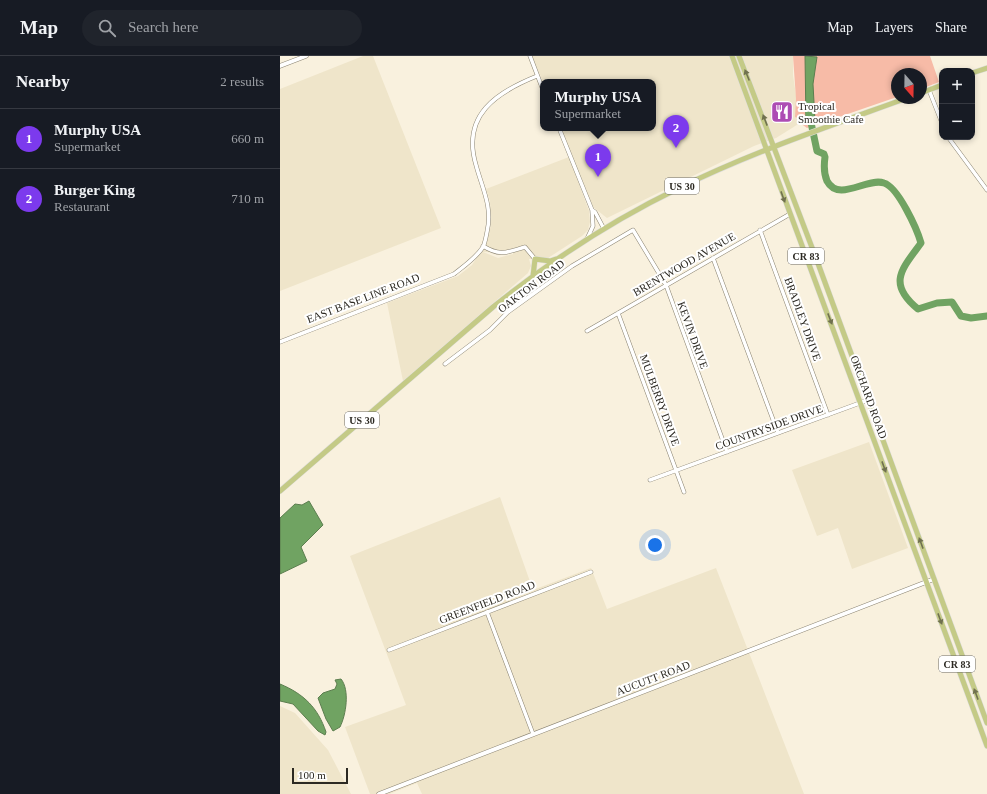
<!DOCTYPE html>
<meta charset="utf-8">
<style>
:root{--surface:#171b24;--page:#20242c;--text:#f1f3f6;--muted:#9ea1a6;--line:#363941;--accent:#7c3aed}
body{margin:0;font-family:Georgia,serif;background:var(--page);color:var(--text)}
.controls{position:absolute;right:12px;top:12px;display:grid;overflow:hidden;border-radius:8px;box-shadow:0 2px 6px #0003}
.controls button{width:36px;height:36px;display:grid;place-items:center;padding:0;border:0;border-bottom:1px solid var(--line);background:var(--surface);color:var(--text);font:20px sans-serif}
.compass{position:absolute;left:611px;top:12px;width:36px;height:36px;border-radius:50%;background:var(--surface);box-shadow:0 2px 6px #0003;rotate:160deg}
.scale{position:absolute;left:12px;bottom:10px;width:56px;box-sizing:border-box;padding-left:4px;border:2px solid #2c2922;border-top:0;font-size:11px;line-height:14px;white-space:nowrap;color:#2c2922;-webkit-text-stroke:3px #fff;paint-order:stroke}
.you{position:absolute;left:375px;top:489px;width:14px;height:14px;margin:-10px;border:3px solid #fff;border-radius:50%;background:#1a73e8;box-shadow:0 0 0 6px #1a73e833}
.badge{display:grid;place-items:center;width:26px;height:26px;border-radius:50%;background:var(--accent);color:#fff;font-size:13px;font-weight:700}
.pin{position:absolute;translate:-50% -33px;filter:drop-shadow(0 1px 2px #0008)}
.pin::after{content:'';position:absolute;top:21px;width:14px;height:12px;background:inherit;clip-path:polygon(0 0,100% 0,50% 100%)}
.popup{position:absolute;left:260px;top:23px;width:116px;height:52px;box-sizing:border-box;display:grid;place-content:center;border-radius:8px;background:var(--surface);filter:drop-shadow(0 1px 3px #0005);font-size:13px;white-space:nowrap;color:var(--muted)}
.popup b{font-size:15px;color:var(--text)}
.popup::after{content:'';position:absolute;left:50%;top:100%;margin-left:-8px;border:8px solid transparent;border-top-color:var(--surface)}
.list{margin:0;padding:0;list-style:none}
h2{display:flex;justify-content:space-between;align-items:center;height:52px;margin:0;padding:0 16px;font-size:17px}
h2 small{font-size:13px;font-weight:400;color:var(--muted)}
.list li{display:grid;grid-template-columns:26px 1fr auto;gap:12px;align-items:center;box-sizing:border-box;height:60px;padding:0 16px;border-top:1px solid var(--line)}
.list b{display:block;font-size:15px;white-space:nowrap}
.list p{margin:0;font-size:13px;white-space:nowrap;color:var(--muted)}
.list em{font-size:13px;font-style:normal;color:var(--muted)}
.icon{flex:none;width:22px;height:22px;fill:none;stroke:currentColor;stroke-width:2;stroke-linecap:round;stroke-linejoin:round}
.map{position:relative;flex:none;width:707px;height:738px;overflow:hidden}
header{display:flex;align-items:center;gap:24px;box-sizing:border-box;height:56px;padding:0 20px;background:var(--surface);border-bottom:1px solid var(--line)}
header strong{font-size:19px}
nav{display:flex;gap:22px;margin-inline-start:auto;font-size:14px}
.search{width:280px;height:36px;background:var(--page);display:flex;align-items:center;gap:10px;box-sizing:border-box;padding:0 14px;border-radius:22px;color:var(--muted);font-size:15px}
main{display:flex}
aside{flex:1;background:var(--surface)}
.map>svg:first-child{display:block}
.built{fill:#efe5ca;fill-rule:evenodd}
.green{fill:#f7bba7}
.water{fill:#70a362;stroke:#5c7e4f}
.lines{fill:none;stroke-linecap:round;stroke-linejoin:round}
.river{stroke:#70a362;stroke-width:7}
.minor-casing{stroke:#8a8371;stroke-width:4.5}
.tertiary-casing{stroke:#8a8371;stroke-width:5}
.primary-casing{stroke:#dddddc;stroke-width:6}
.minor{stroke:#fff;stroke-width:3.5}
.tertiary{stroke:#fff;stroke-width:4}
.primary{stroke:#c4ca86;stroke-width:5}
.oneway{fill:#70714f}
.labels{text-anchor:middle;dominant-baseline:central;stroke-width:4;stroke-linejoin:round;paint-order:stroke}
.shield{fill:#fff;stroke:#6b6964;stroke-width:1}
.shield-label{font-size:10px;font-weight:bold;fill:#2c2922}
.poi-label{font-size:11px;fill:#2c2922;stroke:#fff;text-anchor:start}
.street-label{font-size:11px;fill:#2c2922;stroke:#fff}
</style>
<header>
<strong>Map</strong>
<div class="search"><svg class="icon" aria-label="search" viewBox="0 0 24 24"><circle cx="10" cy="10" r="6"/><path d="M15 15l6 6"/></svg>Search here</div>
<nav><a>Map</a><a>Layers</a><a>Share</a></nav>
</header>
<main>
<aside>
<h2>Nearby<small>2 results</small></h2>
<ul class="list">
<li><span class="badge">1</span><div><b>Murphy USA</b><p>Supermarket</p></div><em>660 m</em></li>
<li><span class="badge">2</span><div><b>Burger King</b><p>Restaurant</p></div><em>710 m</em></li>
</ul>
</aside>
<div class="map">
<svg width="707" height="738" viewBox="0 0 707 738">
<rect width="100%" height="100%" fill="#f9f1de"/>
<path class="built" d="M83 0H93L161 172 0 235V33Z
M252 0H513V19L520 67 496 82 474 90 327 162 313 151 281 72H373V26H263Z
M289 101 309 155 310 166 308 174 302 180 268 202 249 203 251 210 248 217 123 325 107 247 178 220 192 209 206 188 211 169 210 145 206 133ZM203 196 233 197V198L218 202Z
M589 386 628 492 572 513 558 472 537 480 512 414Z
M220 441 253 534 311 512 327 553 436 512 524 738H142L137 727 109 738H90L65 671 126 649 70 500Z
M0 650 15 657 48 694 71 738H0Z"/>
<path class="green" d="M513 0H650L659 26 641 33V18H617V41L527 72 520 67 519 63 515 61 516 43Z"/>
<path class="water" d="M525 0 537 1 533 28 535 65 526 67Z
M29 445 43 469 21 491 27 505 0 518V462L15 448 22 449Z
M61 623C70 634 66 659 60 671L53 675 46 663 38 642 43 637 55 633 57 628 55 624Z
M0 628C24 638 38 652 46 676L45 679 38 675 13 648 0 645Z"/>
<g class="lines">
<path class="river" d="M529 57 537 95 544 98 545 101C544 108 544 118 547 125 559 147 587 121 604 127 618 131 637 173 641 187 623 212 606 227 638 253L657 247 672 246 681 260 691 262 707 260"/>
<g class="minor-casing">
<path id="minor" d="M250 0 263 34
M649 34 662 67
M279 72 312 154 313 170 307 183
M668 81 707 134
M312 154 315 156 324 173
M480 174 548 359
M203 190C221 201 227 196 245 191L255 203
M433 202 498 377
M338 257 404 436
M307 275 510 158
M0 286 174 218C184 210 196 202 203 191 205 187 206 181 207 176 213 151 202 132 196 109 181 59 217 36 257 20
M165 308 210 274 228 256 292 210 353 174 386 229 447 396
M370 424 588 344
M207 556 253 678
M109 594 311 516"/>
</g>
<g class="tertiary-casing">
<path id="tertiary" d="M0 10 26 0
M99 738 654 523"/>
</g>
<g class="primary-casing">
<path id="primary" d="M452 0 707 690
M459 0 536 202 707 667
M692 17 707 12
M641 37 662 29
M253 220 255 203 270 205 276 203
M0 435 213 251C270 205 333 164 399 132 472 96 550 70 627 42"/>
</g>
<use href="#minor" class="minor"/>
<use href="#tertiary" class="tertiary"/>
<use href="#primary" class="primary"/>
</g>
<defs><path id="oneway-solid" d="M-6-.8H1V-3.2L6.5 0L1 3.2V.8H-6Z"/></defs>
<g class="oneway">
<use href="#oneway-solid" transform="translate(467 19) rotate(-112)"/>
<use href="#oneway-solid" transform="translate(485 64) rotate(-111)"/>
<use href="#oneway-solid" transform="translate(503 141) rotate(70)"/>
<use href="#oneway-solid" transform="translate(550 263) rotate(69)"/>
<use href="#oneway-solid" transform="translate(604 411) rotate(70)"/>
<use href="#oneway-solid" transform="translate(641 487) rotate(-110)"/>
<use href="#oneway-solid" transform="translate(660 563) rotate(70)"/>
<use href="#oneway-solid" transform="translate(696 638) rotate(-110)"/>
</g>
<defs>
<g id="restaurant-square" transform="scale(1.15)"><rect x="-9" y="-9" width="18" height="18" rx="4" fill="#ad4cb4" stroke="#fff"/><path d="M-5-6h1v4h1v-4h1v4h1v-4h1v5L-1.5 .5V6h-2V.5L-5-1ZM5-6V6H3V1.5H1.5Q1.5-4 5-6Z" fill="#fff"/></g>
</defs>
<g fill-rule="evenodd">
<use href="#restaurant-square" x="502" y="56"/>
</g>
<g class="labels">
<g class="shield">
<rect x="385" y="122" width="34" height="16" rx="3"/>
<rect x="508" y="192" width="36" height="16" rx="3"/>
<rect x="65" y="356" width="34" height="16" rx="3"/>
<rect x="659" y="600" width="36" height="16" rx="3"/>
</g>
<g class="shield-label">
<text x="402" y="130">US 30</text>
<text x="526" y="200">CR 83</text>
<text x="82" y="364">US 30</text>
<text x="677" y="608">CR 83</text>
</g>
<g class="poi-label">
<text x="518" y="50">Tropical<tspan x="518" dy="13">Smoothie Cafe</tspan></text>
</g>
<g class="street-label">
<text transform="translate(404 208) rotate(-30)">BRENTWOOD AVENUE</text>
<text transform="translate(251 230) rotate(-37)">OAKTON ROAD</text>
<text transform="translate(83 242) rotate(-21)">EAST BASE LINE ROAD</text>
<text transform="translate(523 263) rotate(70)">BRADLEY DRIVE</text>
<text transform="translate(413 279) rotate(70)">KEVIN DRIVE</text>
<text transform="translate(589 341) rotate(70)">ORCHARD ROAD</text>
<text transform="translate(380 344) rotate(70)">MULBERRY DRIVE</text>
<text transform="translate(489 371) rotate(-20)">COUNTRYSIDE DRIVE</text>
<text transform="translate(207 546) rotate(-21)">GREENFIELD ROAD</text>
<text transform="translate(373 622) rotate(-21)">AUCUTT ROAD</text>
</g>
</g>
</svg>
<div class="controls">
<button>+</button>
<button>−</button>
</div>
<svg class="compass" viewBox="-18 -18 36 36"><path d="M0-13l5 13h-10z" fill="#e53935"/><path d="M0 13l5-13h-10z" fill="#9ea1a6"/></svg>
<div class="scale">100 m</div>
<div class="you"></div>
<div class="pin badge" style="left:318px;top:121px">1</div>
<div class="popup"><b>Murphy USA</b>Supermarket</div>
<div class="pin badge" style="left:396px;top:92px">2</div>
</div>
</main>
